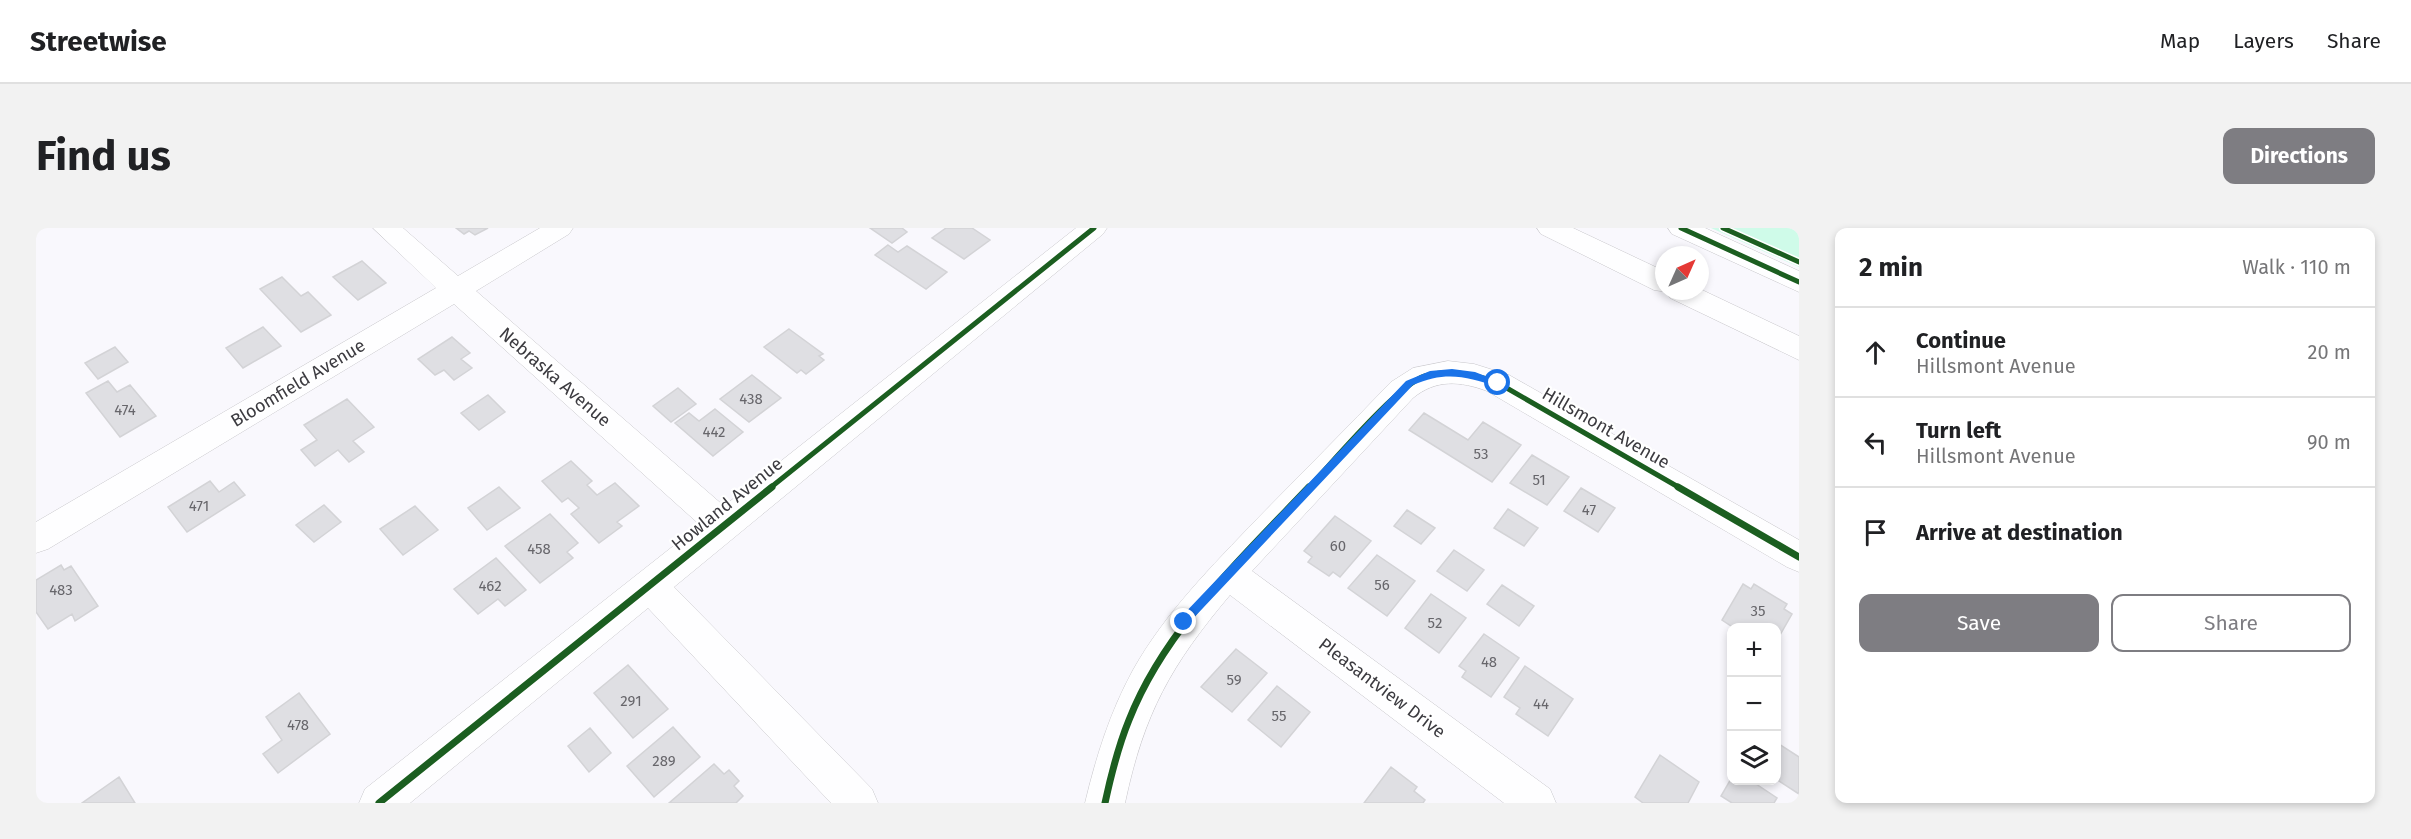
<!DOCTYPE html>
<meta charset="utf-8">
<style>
:root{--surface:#fff;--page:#f2f2f2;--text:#202124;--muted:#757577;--line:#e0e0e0;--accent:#7e7d82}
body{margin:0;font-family:"Fira Sans",sans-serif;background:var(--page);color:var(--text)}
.controls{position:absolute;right:18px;bottom:18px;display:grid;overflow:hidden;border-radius:12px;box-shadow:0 3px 9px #0003}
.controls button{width:54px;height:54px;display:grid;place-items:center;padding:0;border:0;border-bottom:2px solid var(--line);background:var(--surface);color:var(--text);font:30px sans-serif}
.compass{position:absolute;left:1619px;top:18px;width:54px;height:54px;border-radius:50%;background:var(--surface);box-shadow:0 3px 9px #0003;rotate:45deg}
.stop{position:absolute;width:18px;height:18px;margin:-14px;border:4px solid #1a73e8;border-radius:50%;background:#fff}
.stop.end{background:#1a73e8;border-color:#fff;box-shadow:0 2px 6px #0008}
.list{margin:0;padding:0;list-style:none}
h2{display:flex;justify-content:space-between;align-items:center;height:78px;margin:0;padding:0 24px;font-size:26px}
h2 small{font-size:20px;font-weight:400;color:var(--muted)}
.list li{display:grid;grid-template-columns:39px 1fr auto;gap:18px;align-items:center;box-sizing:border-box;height:90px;padding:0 24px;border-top:2px solid var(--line)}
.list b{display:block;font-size:22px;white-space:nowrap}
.list p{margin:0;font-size:20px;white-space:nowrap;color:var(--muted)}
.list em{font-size:20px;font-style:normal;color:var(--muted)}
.actions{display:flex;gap:12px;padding:18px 24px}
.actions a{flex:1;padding:14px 0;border:2px solid var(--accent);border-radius:12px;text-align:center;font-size:21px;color:var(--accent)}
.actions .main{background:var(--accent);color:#fff}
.icon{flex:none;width:33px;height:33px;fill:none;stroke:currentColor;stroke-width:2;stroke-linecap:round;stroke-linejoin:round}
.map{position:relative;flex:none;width:1763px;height:575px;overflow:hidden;border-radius:12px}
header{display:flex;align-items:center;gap:36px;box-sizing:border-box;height:84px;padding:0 30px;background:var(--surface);border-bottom:2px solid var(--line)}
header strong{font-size:28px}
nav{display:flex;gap:33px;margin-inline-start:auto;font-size:21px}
.intro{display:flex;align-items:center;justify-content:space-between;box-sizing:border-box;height:144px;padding:0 36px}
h1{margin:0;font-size:42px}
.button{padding:15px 27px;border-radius:12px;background:var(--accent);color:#fff;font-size:21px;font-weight:700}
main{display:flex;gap:36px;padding:0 36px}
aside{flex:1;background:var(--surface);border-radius:12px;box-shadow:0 3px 9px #0003}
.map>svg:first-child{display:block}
.green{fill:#cffbe9}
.building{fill:#dfdfe3;stroke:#d3d3d6;stroke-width:1.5}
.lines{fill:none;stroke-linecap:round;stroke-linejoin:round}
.minor-casing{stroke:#c8c7cb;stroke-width:1}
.minor{fill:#fefeff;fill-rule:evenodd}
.cycleway-far1-casing{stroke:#fff;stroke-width:8}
.cycleway-casing{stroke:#fff;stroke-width:10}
.cycleway-far1{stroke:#1b5e20;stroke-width:5}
.cycleway{stroke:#1b5e20;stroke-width:7}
.route{fill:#1a73e8}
.labels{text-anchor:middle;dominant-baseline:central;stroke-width:4.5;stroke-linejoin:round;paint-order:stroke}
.number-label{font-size:15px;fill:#67666b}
.street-label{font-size:18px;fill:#3c3b40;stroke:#fff}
</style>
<header>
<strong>Streetwise</strong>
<nav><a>Map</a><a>Layers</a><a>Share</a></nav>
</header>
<div class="intro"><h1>Find us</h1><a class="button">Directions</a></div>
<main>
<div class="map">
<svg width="1763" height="575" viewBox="0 0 1763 575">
<rect width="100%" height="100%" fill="#f9f8fd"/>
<path class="green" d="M1675 0H1763V39Z"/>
<path class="building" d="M420 0H452L439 7 433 3 428 6Z
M834 0H866L871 4 856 15Z
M910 0H936L954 12 928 31 896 10Z
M852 17 862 24 871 18 911 44 890 61 839 27Z
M326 33 350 55 322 72 297 49Z
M246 49 265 68 272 64 295 87 265 104 224 61Z
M227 99 245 118 207 140 190 120Z
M753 101 787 126 783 128 788 132 770 146 765 142 761 145 728 119Z
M416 109 434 125 425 131 436 140 418 152 408 142 399 147 382 131Z
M79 119 92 134 62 151 49 135Z
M716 147 745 170 713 194 684 171Z
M72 153 81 164 94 157 120 188 84 209 50 165Z
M642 160 660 176 635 194 617 178Z
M452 167 469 184 443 202 425 185Z
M311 171 338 199 317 213 328 224 313 234 302 222 279 238 265 222 281 212 268 197Z
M679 181 707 204 677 228 639 195 653 185 663 193Z
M1388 185 1432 212 1447 194 1485 217 1456 254 1373 202Z
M1496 227 1533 249 1511 277 1474 255Z
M535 233 556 253 551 257 561 267 579 255 603 278 581 294 586 298 563 315 535 286 543 280 532 270 526 274 506 253Z
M174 253 183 264 198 254 209 267 151 304 132 279Z
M463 259 484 280 451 302 432 280Z
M1545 260 1579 280 1562 304 1528 283Z
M288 277 305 294 278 314 260 297Z
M379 278 402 302 367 327 344 301Z
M1472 281 1502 300 1488 318 1458 300Z
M1371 282 1399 300 1385 316 1358 298Z
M514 286 542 315 531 324 537 330 504 355 469 318Z
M1299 288 1335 313 1304 349 1297 344 1293 348 1272 334 1276 329 1268 323Z
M1418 322 1448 342 1431 363 1401 343Z
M1341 327 1379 353 1351 388 1312 360Z
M460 330 490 362 469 378 462 371 442 386 418 361Z
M25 337 28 342 35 338 62 378 39 393 36 386 12 401 0 384V352Z
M1707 356 1715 361 1718 356 1751 376 1748 381 1756 386 1740 414V400H1698L1686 392Z
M1466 357 1498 378 1483 398 1451 376Z
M1395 366 1430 390 1403 425 1369 400Z
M1448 406 1483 430 1455 469 1426 449 1430 443 1423 438Z
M1200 421 1231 445 1196 484 1165 459Z
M592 437 632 481 597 510 558 465Z
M1489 438 1537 471 1512 508 1480 486 1484 480 1468 469Z
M1241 458 1274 484 1245 519 1212 492Z
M263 465 294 506 242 545 227 526 246 512 230 489Z
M637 499 664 529 618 569 591 538Z
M554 500 575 525 553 544 532 518Z
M1740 514 1763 529V566L1740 551Z
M1624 527 1663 554 1652 575H1607L1599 569Z
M678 536 688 546 693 542 703 553 698 558 707 568 700 575H633Z
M1355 539 1381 559 1378 563 1389 572 1387 575H1328Z
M83 549 99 575H46Z
M1696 549V552H1714L1741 570 1738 575H1696L1685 568Z"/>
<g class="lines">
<g class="minor-casing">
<path id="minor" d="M337 0H367L422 48 504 0H537L533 6 440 63 688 278 1040 0H1071L1067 6 638 359 836 561 842 575H795L612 380 374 575H323L329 561 664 297 418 76 12 321 0 325V294L400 60Z
M1501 0H1537L1628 43V63H1664V61L1763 108V132L1634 70 1631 64 1618 62 1505 6Z
M1632 0H1669L1763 43V64L1636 6Z
M1412 133 1438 136 1473 147 1763 312V344L1751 339 1451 163C1424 153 1400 151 1377 170L1216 343 1514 561 1520 575H1468L1194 367C1135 437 1108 485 1089 575H1049C1060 529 1074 484 1097 442 1129 385 1176 338 1221 291 1266 245 1311 200 1355 154L1377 140Z"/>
</g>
<use href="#minor" class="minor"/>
<g class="cycleway-far1-casing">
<path id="cycleway-far1" d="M1645 0 1763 54
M1687 0 1763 34
M734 260 1058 0
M1272 260C1296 235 1361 157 1389 148 1414 140 1439 146 1462 155L1644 260"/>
</g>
<g class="cycleway-casing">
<path id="cycleway" d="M1642 259 1763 329
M343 575 736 259
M1069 575C1075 547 1082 519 1093 492 1129 400 1207 329 1273 259"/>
</g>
<use href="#cycleway-far1" class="cycleway-far1"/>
<use href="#cycleway" class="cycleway"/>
</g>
<path class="route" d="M1416 141 1439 144 1467 155 1462 159C1430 148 1409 143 1377 157L1151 397H1144V390L1370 153 1394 143Z"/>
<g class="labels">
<g class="number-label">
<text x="715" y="171">438</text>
<text x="89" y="182">474</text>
<text x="678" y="204">442</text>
<text x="1445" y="226">53</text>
<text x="1503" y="252">51</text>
<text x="163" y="278">471</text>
<text x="1553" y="282">47</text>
<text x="1302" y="318">60</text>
<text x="503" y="321">458</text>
<text x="1346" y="357">56</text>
<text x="454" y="358">462</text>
<text x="25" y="362">483</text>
<text x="1722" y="383">35</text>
<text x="1399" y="395">52</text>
<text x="1453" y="434">48</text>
<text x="1198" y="452">59</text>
<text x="595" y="473">291</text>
<text x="1505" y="476">44</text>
<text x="1243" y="488">55</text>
<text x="262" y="497">478</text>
<text x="628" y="533">289</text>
</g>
<g class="street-label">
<text transform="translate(519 149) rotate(41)">Nebraska Avenue</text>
<text transform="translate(262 155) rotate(-31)">Bloomfield Avenue</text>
<text transform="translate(1570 200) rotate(30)">Hillsmont Avenue</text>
<text transform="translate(691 276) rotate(-39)">Howland Avenue</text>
<text transform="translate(1346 460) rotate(37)">Pleasantview Drive</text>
</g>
</g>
</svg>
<div class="controls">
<button>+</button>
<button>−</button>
<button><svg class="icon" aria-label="layers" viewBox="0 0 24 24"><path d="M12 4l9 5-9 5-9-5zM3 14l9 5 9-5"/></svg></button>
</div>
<svg class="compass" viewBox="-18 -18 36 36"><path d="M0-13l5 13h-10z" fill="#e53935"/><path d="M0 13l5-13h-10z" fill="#757577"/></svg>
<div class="stop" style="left:1462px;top:155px"></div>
<div class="stop end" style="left:1148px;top:394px"></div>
</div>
<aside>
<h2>2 min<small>Walk · 110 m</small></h2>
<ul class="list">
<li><svg class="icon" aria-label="ahead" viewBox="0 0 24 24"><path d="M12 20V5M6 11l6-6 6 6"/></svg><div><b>Continue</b><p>Hillsmont Avenue</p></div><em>20 m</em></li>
<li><svg class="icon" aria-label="left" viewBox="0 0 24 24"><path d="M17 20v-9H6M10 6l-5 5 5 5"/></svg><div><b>Turn left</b><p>Hillsmont Avenue</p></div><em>90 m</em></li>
<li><svg class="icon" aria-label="arrive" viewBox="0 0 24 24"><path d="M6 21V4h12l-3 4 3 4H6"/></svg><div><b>Arrive at destination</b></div></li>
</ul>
<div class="actions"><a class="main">Save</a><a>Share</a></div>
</aside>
</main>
